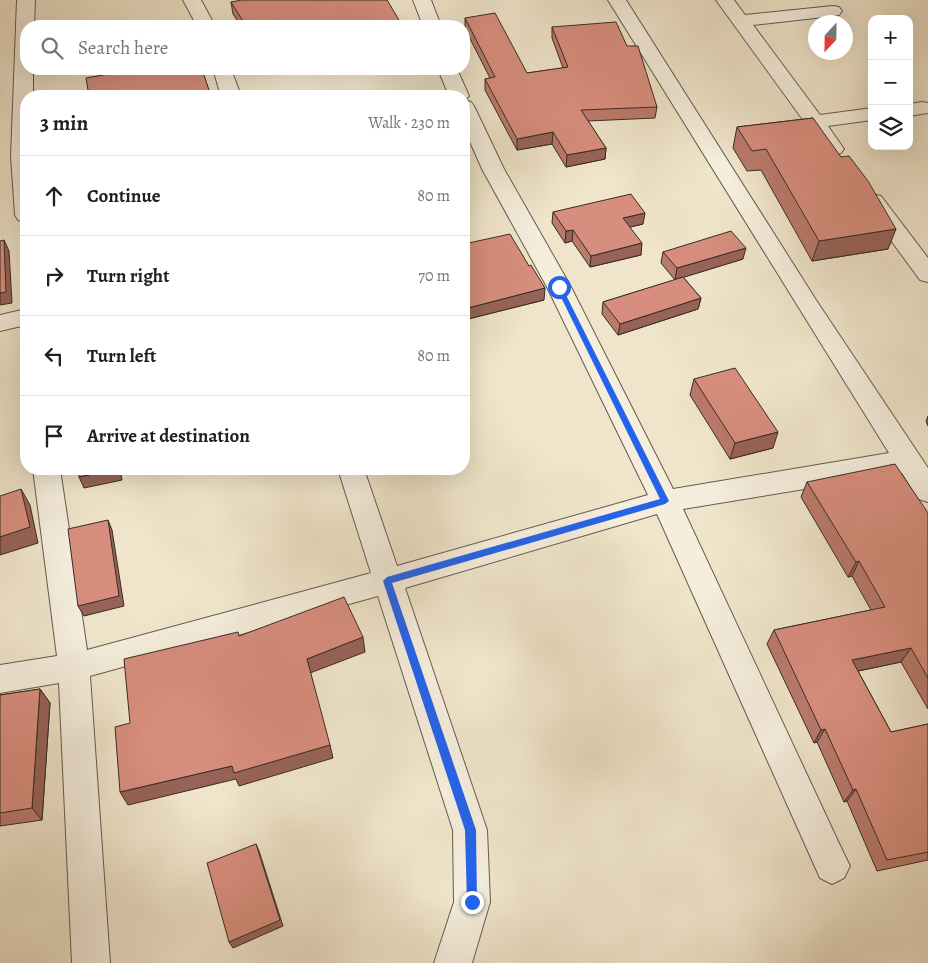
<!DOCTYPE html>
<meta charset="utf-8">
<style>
:root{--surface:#fff;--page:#f6f6f6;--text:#202124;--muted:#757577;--line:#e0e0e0}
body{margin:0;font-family:Alegreya,serif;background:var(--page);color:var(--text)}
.controls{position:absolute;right:15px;top:15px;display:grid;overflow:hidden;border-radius:10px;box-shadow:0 5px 20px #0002}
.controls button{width:45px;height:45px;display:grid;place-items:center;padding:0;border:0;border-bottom:1px solid var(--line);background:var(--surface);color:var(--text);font:25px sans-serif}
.compass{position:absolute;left:808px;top:15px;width:45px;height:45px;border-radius:50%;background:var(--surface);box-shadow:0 5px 20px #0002;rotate:202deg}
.stop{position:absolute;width:15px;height:15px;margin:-11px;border:4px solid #2563eb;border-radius:50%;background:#fff}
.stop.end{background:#2563eb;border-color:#fff;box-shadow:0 1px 5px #0008}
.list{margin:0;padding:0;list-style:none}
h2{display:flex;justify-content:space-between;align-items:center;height:65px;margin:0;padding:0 20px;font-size:21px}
h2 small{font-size:16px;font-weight:400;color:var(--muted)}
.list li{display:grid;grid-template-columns:32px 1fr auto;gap:15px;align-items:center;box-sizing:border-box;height:80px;padding:0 20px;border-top:1px solid var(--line)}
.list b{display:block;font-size:19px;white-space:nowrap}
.list em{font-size:16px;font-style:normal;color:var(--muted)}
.icon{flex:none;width:28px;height:28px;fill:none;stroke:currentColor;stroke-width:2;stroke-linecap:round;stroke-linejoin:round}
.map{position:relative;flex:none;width:928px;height:963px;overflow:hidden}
.search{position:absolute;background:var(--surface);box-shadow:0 5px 20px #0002;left:20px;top:20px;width:450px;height:55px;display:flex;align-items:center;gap:12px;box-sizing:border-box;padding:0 18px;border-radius:20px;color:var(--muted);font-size:19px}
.panel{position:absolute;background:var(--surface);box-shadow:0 5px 20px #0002;left:20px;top:90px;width:450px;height:385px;border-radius:20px}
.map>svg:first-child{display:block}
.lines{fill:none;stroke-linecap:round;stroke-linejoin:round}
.minor-casing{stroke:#655a4f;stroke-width:2}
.minor{fill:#f5eedd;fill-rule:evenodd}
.wall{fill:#ba7a6c;stroke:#372b26}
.shaded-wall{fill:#976358;stroke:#372b26}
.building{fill:#d88e7e;stroke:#372b26}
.route{fill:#2563eb}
</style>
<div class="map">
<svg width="928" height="963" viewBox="0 0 928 963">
<rect width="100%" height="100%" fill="#f0e5cb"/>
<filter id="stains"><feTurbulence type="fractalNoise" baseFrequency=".004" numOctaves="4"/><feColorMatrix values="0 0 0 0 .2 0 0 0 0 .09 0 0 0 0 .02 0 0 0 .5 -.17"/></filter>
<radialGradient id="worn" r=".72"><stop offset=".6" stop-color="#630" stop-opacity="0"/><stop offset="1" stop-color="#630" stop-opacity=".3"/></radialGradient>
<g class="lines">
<g class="minor-casing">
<path id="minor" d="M17 0H35L34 26H26V69H33V96H26V222L18 220 15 215 11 156Z
M183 0H201L215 26H197Z
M413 0H431L441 26H423Z
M608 0H626L816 300 928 468V502L918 499 902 473 683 509 844 854 850 866 844 878 832 884 820 878 657 514 405 588 487 830 490 902 472 963H434L454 902 453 830 378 596 90 676 110 963H72L59 683 0 693V665L57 656 33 469H60L87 650 371 573 338 469H364L397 566 648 495 547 287 482 169 464 128V96H449L438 69H457L469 96 465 100 471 102 474 106 504 169 571 287 673 489 889 453Z
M716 0H734L745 15 833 6 839 7 842 11 839 15 833 16 753 25 820 115 872 108V120L828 126 844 149 841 153 834 155 827 153Z
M213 69H231L241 96H221Z
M922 102 928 103V113L909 116V104Z
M873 194 881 196 928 258V282L920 280 862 201 865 196Z
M26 309V325L0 331V315Z"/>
</g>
<use href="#minor" class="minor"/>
</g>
<path class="wall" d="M231 2 402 25V26H241L233 14Z
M465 18 527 73 563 68 552 38V27L627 46 657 107 655 118 588 121 606 148 605 159 566 167 552 144 517 150 485 90V79L490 78 465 29Z
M813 118 888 249 812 261 761 170 747 171 733 148 737 127Z
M553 212 643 224 630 227 641 255 590 267 572 241 565 243 552 223Z
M464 244 544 300 468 319 464 311Z
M663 252 743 259 683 277 701 298 698 309 618 335 602 314 603 302 675 280 661 263Z
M694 379 773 448 730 459 690 395Z
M928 416V426L926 421Z
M807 482 928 513V709L901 662 858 671 891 732 928 724V860L877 871 847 801 844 802 817 742 814 743 767 644 774 630 871 610 852 576 848 577 801 497Z
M40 689 50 703 42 820 0 826V695Z"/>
<path class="shaded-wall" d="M553 132 552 144 517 150V139Z
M606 148 605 159 566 167 567 155Z
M645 213 643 224 622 229 623 218Z
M896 229 888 249 812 261 819 241Z
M573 230 572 241 565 243 566 231Z
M4 240 9 251 12 303 0 305V293Z
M642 243 641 255 590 267 591 256Z
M746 248 743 259 675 280 677 268Z
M545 288 544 300 468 319V308Z
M701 298 698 309 618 335 620 324Z
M778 432 773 448 730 459 735 443Z
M117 469H120L122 480 84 488 79 477Z
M21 489 30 505 38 543 0 555V537Z
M108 520 112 530 124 606 84 616 78 606Z
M859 561 852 576 848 577 856 562Z
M363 637 365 652 310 673 307 659Z
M911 648 901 662 844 674 852 660Z
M40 689 50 703 42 820 32 808Z
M825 729 817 742 814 743 821 730Z
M330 745 333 758 239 786 236 779 128 805 120 792 232 766Z
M856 789 847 801 844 802 853 790Z
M256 844 259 851 283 926 233 948 229 942Z"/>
<path class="building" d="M242 0H387L402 25 396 26H246L231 2Z
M495 13 527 73 568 67 552 27 616 22 627 46H638L657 107 581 110 606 148 567 155 553 132 517 139 485 79 495 77 465 18Z
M137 69H202L211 96H89L86 78Z
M813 118 841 157 849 156 868 181 896 229 819 241 766 149 752 151 737 127Z
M631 194 645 213 623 218 642 243 591 256 573 230 566 231 553 212Z
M731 231 746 248 677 268 663 252Z
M510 234 529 266 531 265 545 288 468 308 464 300V244Z
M4 240 6 292 0 293V241Z
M683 277 701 298 620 324 603 302Z
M735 368 778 432 735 443 694 379Z
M895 464 928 513V678L911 648 852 660 891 732 928 724V852L887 860 856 789 853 790 825 729 821 730 774 630 885 607 859 561 856 562 807 482Z
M78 469H117L79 477Z
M21 489 30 527 0 537V496Z
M108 520 119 596 78 606 68 529Z
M344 597 363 637 307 659 330 745 234 773 232 766 120 792 115 727 130 723 124 659 238 632 239 636Z
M40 689 32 808 0 813V695Z
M256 844 280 920 229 942 207 863Z"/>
<path class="route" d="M559 284 562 287 669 501 665 504 392 583 476 830 477 902 472 907 467 902 465 830 383 581 387 577 660 499 556 287Z"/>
<rect width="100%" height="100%" filter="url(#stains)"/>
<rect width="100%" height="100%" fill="url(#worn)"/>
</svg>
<div class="controls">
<button>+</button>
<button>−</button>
<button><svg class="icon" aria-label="layers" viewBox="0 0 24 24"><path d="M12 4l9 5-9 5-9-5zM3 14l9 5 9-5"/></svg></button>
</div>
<svg class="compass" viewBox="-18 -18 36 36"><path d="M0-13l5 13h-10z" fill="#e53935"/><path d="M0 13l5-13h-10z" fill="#757577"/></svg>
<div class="stop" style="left:559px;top:287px"></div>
<div class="stop end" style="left:472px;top:902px"></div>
<div class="search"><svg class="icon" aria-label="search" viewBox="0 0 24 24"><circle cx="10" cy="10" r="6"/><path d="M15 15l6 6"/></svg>Search here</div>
<section class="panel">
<h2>3 min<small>Walk · 230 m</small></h2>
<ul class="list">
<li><svg class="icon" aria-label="ahead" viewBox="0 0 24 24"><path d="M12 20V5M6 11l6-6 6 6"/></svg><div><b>Continue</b></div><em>80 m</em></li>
<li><svg class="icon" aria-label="right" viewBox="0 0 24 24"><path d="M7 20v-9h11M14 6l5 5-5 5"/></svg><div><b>Turn right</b></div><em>70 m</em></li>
<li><svg class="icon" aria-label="left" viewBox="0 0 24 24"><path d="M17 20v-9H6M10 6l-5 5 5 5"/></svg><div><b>Turn left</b></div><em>80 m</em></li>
<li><svg class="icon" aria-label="arrive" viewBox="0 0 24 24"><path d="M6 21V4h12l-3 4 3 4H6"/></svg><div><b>Arrive at destination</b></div></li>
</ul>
</section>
</div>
